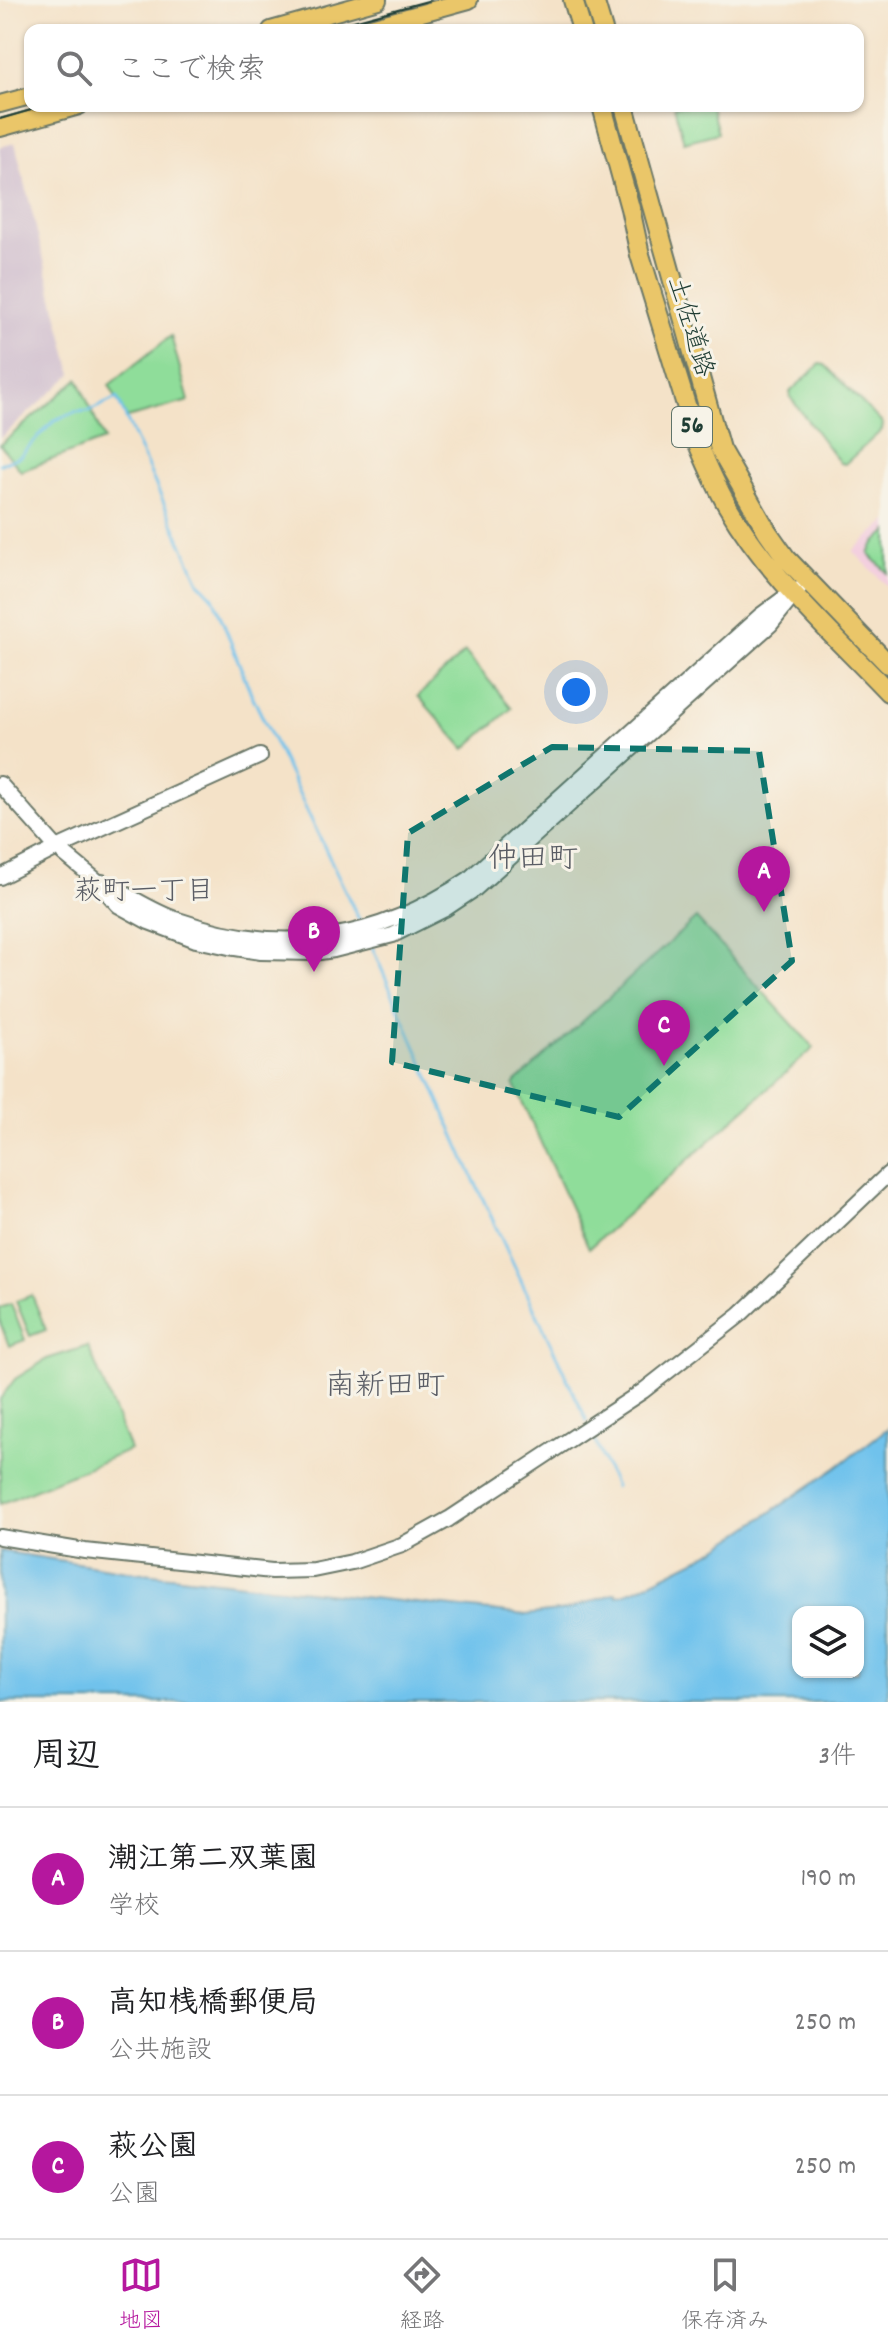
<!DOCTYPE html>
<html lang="ja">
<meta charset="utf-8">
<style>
:root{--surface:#fff;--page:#f6f6f6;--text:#202124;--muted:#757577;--line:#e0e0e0;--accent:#b5179e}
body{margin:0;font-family:Dekko,"Klee One",sans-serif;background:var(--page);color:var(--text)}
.controls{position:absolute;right:24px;bottom:24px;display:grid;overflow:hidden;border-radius:16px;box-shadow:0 2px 6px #0004}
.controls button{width:72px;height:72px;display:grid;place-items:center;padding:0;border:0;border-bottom:2px solid var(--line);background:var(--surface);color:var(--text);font:40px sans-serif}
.you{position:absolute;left:576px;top:692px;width:28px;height:28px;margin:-20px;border:6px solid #fff;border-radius:50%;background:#1a73e8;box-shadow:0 0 0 12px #1a73e833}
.badge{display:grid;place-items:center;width:52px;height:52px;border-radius:50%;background:var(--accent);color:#fff;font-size:26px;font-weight:700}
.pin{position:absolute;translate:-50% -66px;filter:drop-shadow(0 2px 4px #0008)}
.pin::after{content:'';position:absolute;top:42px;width:28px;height:24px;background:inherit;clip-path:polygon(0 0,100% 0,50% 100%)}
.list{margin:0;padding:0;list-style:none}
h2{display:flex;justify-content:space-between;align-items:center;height:104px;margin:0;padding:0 32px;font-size:34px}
h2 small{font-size:26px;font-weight:400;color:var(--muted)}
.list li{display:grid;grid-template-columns:52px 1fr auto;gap:24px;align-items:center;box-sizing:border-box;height:144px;padding:0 32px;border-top:2px solid var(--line)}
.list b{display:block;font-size:30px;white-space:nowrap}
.list p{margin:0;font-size:26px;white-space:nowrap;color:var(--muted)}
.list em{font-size:26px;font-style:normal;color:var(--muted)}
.icon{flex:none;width:44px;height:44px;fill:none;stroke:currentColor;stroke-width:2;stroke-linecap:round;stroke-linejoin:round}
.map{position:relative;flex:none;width:888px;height:1702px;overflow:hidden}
.search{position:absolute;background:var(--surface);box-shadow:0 2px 6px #0004;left:24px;right:24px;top:24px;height:88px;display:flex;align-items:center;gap:20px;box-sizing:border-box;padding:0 28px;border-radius:16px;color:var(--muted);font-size:30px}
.sheet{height:536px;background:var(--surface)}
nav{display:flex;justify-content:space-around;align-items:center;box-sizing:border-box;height:112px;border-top:2px solid var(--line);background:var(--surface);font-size:22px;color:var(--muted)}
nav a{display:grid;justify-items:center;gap:4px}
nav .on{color:var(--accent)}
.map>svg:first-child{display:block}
.built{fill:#f3cfdf}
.industrial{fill:#cfbdce}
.green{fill:#8fdd9a;stroke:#578d67;stroke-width:2}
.water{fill:#70c2ec;stroke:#488090;stroke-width:2;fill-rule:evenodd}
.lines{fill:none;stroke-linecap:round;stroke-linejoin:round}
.stream{stroke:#70c2ec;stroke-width:3}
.tertiary-casing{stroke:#6a7768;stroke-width:18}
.primary-casing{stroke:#6a7768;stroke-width:20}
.trunk-casing{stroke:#6a7768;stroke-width:22}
.tertiary{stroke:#fff;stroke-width:14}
.primary{stroke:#eac669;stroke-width:16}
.trunk{stroke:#eac669;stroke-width:18}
.tram{stroke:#1f3d34;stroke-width:2}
.marked{fill:#0f766e;fill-opacity:0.2;stroke:#0f766e;stroke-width:6;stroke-dasharray:16 10;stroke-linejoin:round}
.labels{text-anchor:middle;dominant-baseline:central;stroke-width:6;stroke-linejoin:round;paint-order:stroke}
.shield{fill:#f7f3e8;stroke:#60746a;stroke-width:2}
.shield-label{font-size:24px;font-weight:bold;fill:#1f3d34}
.street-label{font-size:26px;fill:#1f3d34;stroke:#f7f3e8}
.neighbourhood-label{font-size:28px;fill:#5a5d65;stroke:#f7f3e8}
.quarter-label{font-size:30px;fill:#5a5d65;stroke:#f7f3e8}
</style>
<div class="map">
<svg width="888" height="1702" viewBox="0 0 888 1702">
<rect width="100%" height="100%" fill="#f7f3e8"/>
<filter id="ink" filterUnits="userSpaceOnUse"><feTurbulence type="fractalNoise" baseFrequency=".0125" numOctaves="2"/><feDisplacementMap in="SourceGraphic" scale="16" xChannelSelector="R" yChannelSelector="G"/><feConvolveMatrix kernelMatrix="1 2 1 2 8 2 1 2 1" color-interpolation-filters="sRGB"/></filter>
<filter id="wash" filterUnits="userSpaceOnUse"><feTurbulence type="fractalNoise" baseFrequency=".006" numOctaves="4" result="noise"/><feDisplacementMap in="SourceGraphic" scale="32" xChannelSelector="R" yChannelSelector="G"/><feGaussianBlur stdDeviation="1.8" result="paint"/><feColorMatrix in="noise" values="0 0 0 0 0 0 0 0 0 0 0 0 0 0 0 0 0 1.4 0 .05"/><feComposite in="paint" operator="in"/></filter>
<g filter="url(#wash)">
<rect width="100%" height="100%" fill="#f4e2c8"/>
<path class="built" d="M888 520V587L853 551Z"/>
<path class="industrial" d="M15 143 72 374 0 438V147Z"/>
<path class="green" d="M674 106H711L718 133 684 142Z
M171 336 189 401 127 418 109 385Z
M820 364 825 365 883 424 882 430 845 464 840 463 790 397V392Z
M78 379 104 440 21 471 0 445Z
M888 531V573L869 554 873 545Z
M465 652 512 708 465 749 418 696Z
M696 918 814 1048 589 1248 514 1084Z
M32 1295 46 1330 30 1336 16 1301Z
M11 1304 25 1340 9 1346 0 1322V1308Z
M88 1346 130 1450 0 1504V1399L15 1379 47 1359Z"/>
<path class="water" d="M888 1428V1702H0V1551L134 1572 526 1615 566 1610 616 1593 617 1596 637 1589 715 1550 836 1468ZM798 1612H858V1672H798Z"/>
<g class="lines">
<path class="stream" d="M0 464 19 457 55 420 75 412 89 411 117 398 199 582 213 597 250 691 362 926
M372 947 474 1180 587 1421
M591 1431 615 1487"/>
</g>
</g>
<g filter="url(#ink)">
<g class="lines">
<g class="tertiary-casing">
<path id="tertiary" d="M0 784 57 848 96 880 118 905 149 922 196 940 229 947 261 952 313 953 334 950 393 935 445 909 475 889 771 624 799 589
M0 877 57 848 260 756
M102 882C128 894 151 911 178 920 283 957 378 940 469 879L761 615 788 595
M0 1537 85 1551 272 1571 313 1570 352 1562 402 1545 449 1519 643 1391 740 1315 888 1174"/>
</g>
<g class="primary-casing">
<path id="primary" d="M271 30 378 0
M360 30 469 0
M0 104 30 96
M0 128 79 106"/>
</g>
<g class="trunk-casing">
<path id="trunk" d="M573 0 582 30
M594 0 603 30
M602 106 630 208 640 255 698 444C707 465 716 486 727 505 768 576 832 633 888 692
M624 106 720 449 767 531 786 558 888 664"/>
</g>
<use href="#tertiary" class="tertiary"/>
<use href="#primary" class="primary"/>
<use href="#trunk" class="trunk"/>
<path class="tram" d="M320 30 431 0
M0 119 45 106"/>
</g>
</g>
<path class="marked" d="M552 747 759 751 792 961 619 1117 392 1062 408 833Z"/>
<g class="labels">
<rect class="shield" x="672" y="407" width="40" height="40" rx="6"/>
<g class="shield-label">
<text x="692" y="427">56</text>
</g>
<g class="street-label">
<text transform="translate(689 327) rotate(73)">土佐道路</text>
</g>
<g class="neighbourhood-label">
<text x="144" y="894">萩町一丁目</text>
</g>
<g class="quarter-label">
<text x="533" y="861">仲田町</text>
<text x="385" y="1388">南新田町</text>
</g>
</g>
</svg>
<div class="controls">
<button><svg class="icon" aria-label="layers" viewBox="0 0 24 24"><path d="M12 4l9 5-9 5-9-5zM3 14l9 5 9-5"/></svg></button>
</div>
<div class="you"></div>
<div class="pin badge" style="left:764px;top:912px">A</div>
<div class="pin badge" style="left:314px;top:972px">B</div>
<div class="pin badge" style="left:664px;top:1066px">C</div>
<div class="search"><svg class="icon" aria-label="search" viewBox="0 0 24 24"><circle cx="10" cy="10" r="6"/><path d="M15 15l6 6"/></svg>ここで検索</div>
</div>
<section class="sheet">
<h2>周辺<small>3件</small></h2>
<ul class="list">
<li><span class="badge">A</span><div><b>潮江第二双葉園</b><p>学校</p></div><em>190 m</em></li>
<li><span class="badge">B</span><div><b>高知桟橋郵便局</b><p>公共施設</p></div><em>250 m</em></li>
<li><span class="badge">C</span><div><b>萩公園</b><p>公園</p></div><em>250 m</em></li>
</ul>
</section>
<nav>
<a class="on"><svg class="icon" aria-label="map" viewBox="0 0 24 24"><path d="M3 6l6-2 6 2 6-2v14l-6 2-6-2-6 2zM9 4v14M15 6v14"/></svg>地図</a>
<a><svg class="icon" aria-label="directions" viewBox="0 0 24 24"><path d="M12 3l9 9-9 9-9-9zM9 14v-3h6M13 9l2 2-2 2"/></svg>経路</a>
<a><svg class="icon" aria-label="saved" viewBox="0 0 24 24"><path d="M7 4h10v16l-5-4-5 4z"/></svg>保存済み</a>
</nav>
